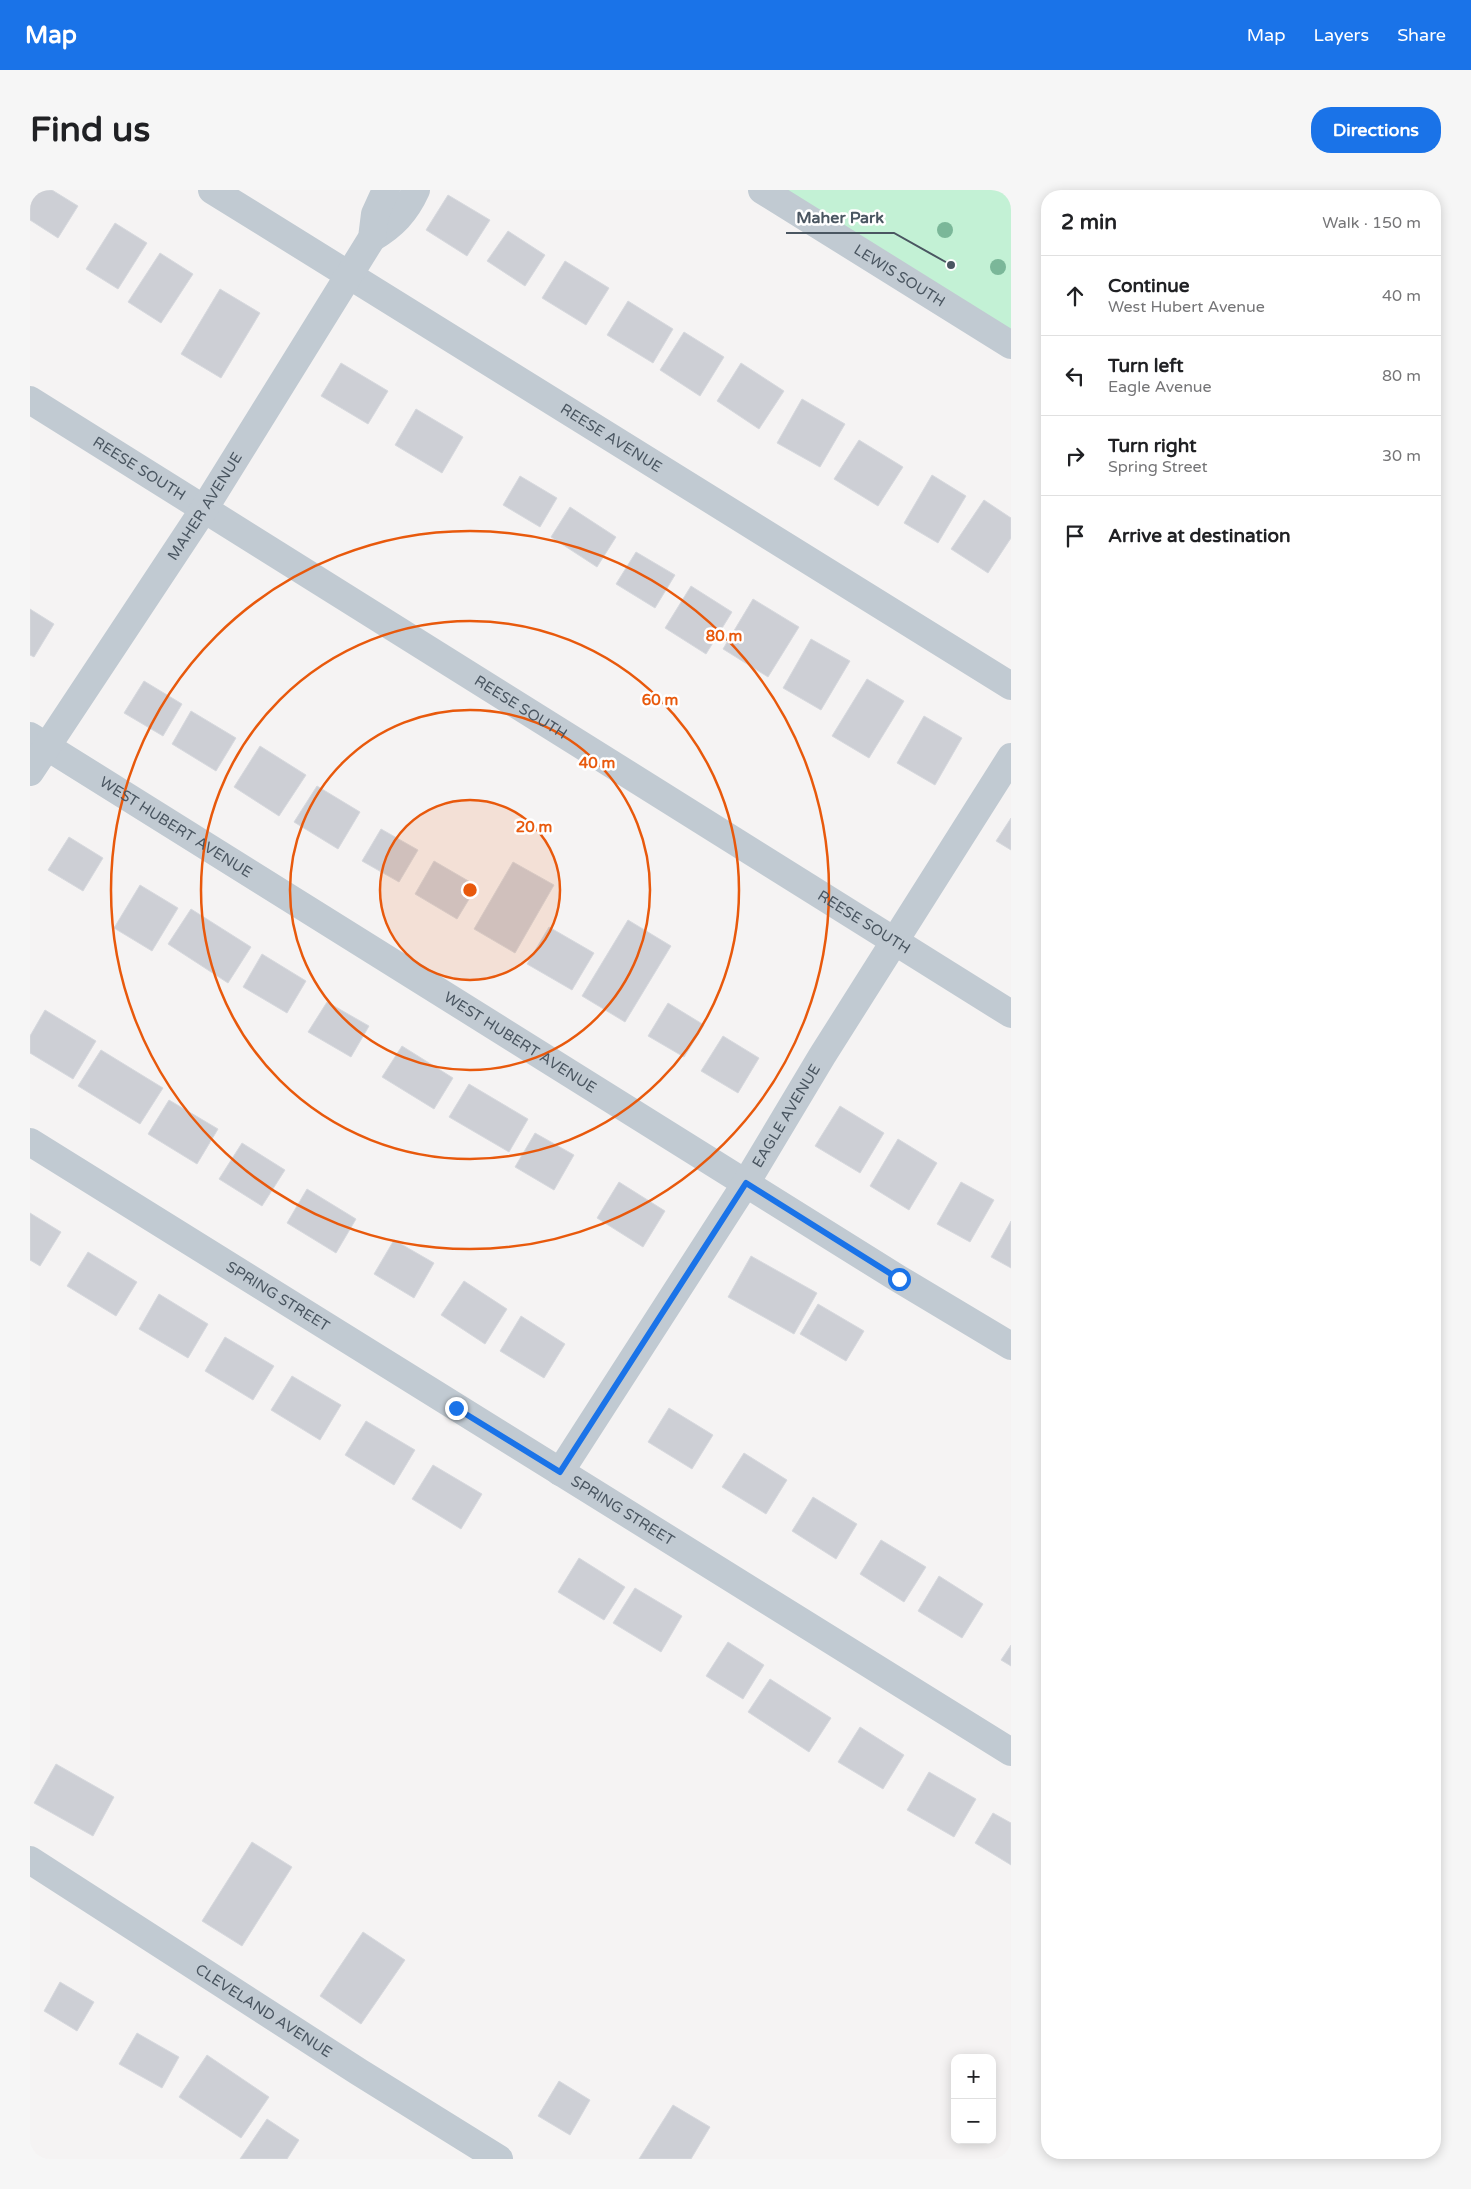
<!DOCTYPE html>
<meta charset="utf-8">
<style>
:root{--surface:#fff;--page:#f6f6f6;--text:#202124;--muted:#757577;--line:#e0e0e0;--accent:#1a73e8}
body{margin:0;font-family:"Varela Round",sans-serif;background:var(--page);color:var(--text)}
.controls{position:absolute;right:15px;bottom:15px;display:grid;overflow:hidden;border-radius:10px;box-shadow:0 2px 12px #0003}
.controls button{width:45px;height:45px;display:grid;place-items:center;padding:0;border:0;border-bottom:1px solid var(--line);background:var(--surface);color:var(--text);font:25px sans-serif}
.stop{position:absolute;width:15px;height:15px;margin:-11px;border:4px solid #1a73e8;border-radius:50%;background:#fff}
.stop.end{background:#1a73e8;border-color:#fff;box-shadow:0 1px 5px #0008}
.list{margin:0;padding:0;list-style:none}
h2{display:flex;justify-content:space-between;align-items:center;height:65px;margin:0;padding:0 20px;font-size:21px}
h2 small{font-size:16px;font-weight:400;color:var(--muted)}
.list li{display:grid;grid-template-columns:32px 1fr auto;gap:15px;align-items:center;box-sizing:border-box;height:80px;padding:0 20px;border-top:1px solid var(--line)}
.list b{display:block;font-size:19px;white-space:nowrap}
.list p{margin:0;font-size:16px;white-space:nowrap;color:var(--muted)}
.list em{font-size:16px;font-style:normal;color:var(--muted)}
.icon{flex:none;width:28px;height:28px;fill:none;stroke:currentColor;stroke-width:2;stroke-linecap:round;stroke-linejoin:round}
.map{position:relative;flex:none;width:981px;height:1969px;overflow:hidden;border-radius:20px}
header{display:flex;align-items:center;gap:30px;box-sizing:border-box;height:70px;padding:0 25px;background:var(--accent);color:#fff}
header strong{font-size:24px}
nav{display:flex;gap:28px;margin-inline-start:auto;font-size:18px}
.intro{display:flex;align-items:center;justify-content:space-between;box-sizing:border-box;height:120px;padding:0 30px}
h1{margin:0;font-size:35px}
.button{padding:12px 22px;border-radius:20px;background:var(--accent);color:#fff;font-size:18px;font-weight:700}
main{display:flex;gap:30px;padding:0 30px}
aside{flex:1;background:var(--surface);border-radius:20px;box-shadow:0 2px 12px #0003}
.map>svg:first-child{display:block}
.green{fill:#c3f1d5}
.building{fill:#cdcfd5;stroke:#d7d9de}
.lines{fill:none;stroke-linecap:round;stroke-linejoin:round}
.minor{stroke:#c1cad2;stroke-width:28}
.tree{fill:#7bb799}
.route{stroke:#1a73e8;stroke-width:6}
.ring{fill:none;stroke:#e8590c;stroke-width:2.5}
.labels{text-anchor:middle;dominant-baseline:central;stroke-width:5;stroke-linejoin:round;paint-order:stroke}
.street-label{font-size:15px;fill:#4a5661;stroke:#fff}
.centre{fill:#e8590c;stroke:#fff;stroke-width:2.5}
.ring-label{font-size:15px;text-anchor:middle;font-weight:bold;fill:#e8590c;stroke:#fff;stroke-width:5;stroke-linejoin:round;paint-order:stroke}
.leader{fill:none;stroke:#4a5661;stroke-width:2}
.callout-dot{fill:#4a5661;stroke:#fff;stroke-width:2}
.callout-label{font-size:16px;text-anchor:middle;font-weight:bold;fill:#4a5661;stroke:#fff;stroke-width:5;stroke-linejoin:round;paint-order:stroke}
</style>
<header>
<strong>Map</strong>
<nav><a>Map</a><a>Layers</a><a>Share</a></nav>
</header>
<div class="intro"><h1>Find us</h1><a class="button">Directions</a></div>
<main>
<div class="map">
<svg width="981" height="1969" viewBox="0 0 981 1969">
<rect width="100%" height="100%" fill="#f5f3f3"/>
<path class="green" d="M742 0H981V151Z"/>
<path class="building" d="M8 0H22L48 16 28 48 0 30V13Z
M418 5 460 30 437 66 396 40Z
M85 33 117 53 88 99 56 79Z
M478 41 515 65 495 96 457 71Z
M130 63 163 84 131 133 98 112Z
M535 71 579 98 556 135 512 108Z
M190 99 230 123 191 188 151 164Z
M598 111 643 139 623 173 577 145Z
M654 142 694 167 670 206 630 180Z
M311 173 358 201 338 234 291 206Z
M711 173 754 201 729 239 687 211Z
M772 209 815 234 790 277 747 253Z
M386 219 433 247 412 283 365 255Z
M829 250 873 277 848 316 804 289Z
M902 285 936 306 908 353 874 333Z
M490 286 527 308 510 337 473 315Z
M954 310 981 328V348L958 383 921 359Z
M540 317 586 347 567 377 521 347Z
M606 362 645 385 625 418 586 394Z
M661 396 702 422 676 464 635 438Z
M723 409 769 437 738 487 693 459Z
M0 419 24 434 4 467 0 465Z
M781 449 820 471 791 520 753 498Z
M837 489 874 511 839 568 802 546Z
M114 491 152 514 133 546 94 523Z
M161 521 206 548 186 581 142 554Z
M894 526 932 548 905 595 867 573Z
M230 556 276 585 249 626 204 597Z
M287 596 330 622 308 659 264 632Z
M981 628V660L966 651Z
M351 639 388 660 369 692 332 671Z
M39 647 73 668 53 701 18 680Z
M404 671 447 696 427 729 385 704Z
M483 672 524 695 485 763 444 739Z
M110 695 148 718 122 761 84 738Z
M161 719 221 757 198 793 138 754Z
M598 730 641 756 595 832 552 806Z
M519 737 564 763 542 800 497 774Z
M232 764 276 791 257 823 213 797Z
M297 812 339 836 321 867 278 842Z
M638 813 674 835 654 867 618 846Z
M15 820 66 851 43 889 0 863V846Z
M693 846 729 868 708 903 671 881Z
M372 856 423 888 404 919 352 887Z
M71 860 133 898 110 934 48 896Z
M439 894 498 929 479 962 419 927Z
M139 910 188 939 167 974 118 944Z
M810 916 854 943 830 983 785 956Z
M505 943 544 965 524 1000 485 977Z
M868 949 907 973 879 1020 840 996Z
M212 953 255 980 232 1016 189 989Z
M589 992 635 1021 613 1057 567 1028Z
M931 992 964 1010 940 1052 907 1034Z
M277 999 326 1029 306 1063 257 1033Z
M0 1023 31 1042 10 1076 0 1070Z
M981 1031V1078L961 1067Z
M364 1050 404 1073 384 1108 344 1084Z
M58 1062 107 1092 86 1126 37 1096Z
M721 1066 787 1103 764 1144 698 1107Z
M434 1091 477 1119 455 1154 411 1125Z
M129 1104 178 1134 158 1168 109 1139Z
M788 1114 834 1141 816 1171 770 1144Z
M491 1126 535 1154 514 1188 470 1161Z
M195 1147 244 1176 223 1210 175 1181Z
M262 1186 311 1215 290 1250 241 1220Z
M639 1218 683 1245 662 1279 618 1252Z
M336 1231 385 1260 364 1295 315 1265Z
M714 1263 757 1290 736 1324 692 1297Z
M403 1275 452 1304 431 1339 382 1309Z
M783 1307 827 1334 806 1369 762 1341Z
M851 1350 896 1377 874 1412 830 1384Z
M549 1368 595 1397 574 1430 528 1402Z
M909 1386 953 1414 932 1448 888 1421Z
M605 1398 652 1426 631 1462 583 1433Z
M698 1452 734 1475 713 1509 676 1486Z
M981 1455V1476L971 1470Z
M740 1489 801 1528 779 1562 718 1522Z
M830 1537 874 1565 853 1599 808 1572Z
M26 1574 84 1607 63 1646 4 1613Z
M899 1582 946 1609 924 1647 877 1620Z
M963 1623 981 1633V1675L945 1653Z
M222 1652 262 1677 212 1756 172 1731Z
M333 1742 375 1770 331 1834 290 1806Z
M30 1792 64 1812 47 1841 14 1821Z
M107 1843 149 1867 132 1898 89 1874Z
M177 1865 239 1907 211 1948 149 1907Z
M529 1891 560 1910 540 1945 508 1926Z
M643 1915 680 1937 661 1969H609Z
M237 1929 269 1950 257 1969H210Z"/>
<g class="lines">
<g class="minor">
<path id="s1" d="M182 0 981 496"/>
<path id="s2" d="M732 0 981 155"/>
<path d="M342 48C363 36 376 22 386 0"/>
<path id="s3" d="M0 210 981 824"/>
<path id="s4" d="M0 546 869 1089 981 1156"/>
<path id="s5" d="M0 582 174 319 342 48 345 24 356 0"/>
<path id="s6" d="M0 952 981 1562"/>
<path id="s7" d="M530 1282 716 993 792 866 981 567"/>
<path id="s8" d="M0 1670 329 1882 469 1969"/>
</g>
</g>
<g class="tree">
<circle cx="915" cy="40" r="8"/>
<circle cx="968" cy="77" r="8"/>
</g>
<g class="lines">
<path class="route" d="M426 1218 530 1282 716 993 869 1089"/>
</g>
<circle cx="440" cy="700" r="90" fill="#e8590c" fill-opacity=".12"/>
<g class="ring">
<circle cx="440" cy="700" r="90"/>
<circle cx="440" cy="700" r="180"/>
<circle cx="440" cy="700" r="269"/>
<circle cx="440" cy="700" r="359"/>
</g>
<g class="labels">
<g class="street-label">
<text stroke="none"><textPath href="#s2" startOffset="162">LEWIS SOUTH</textPath></text>
<text stroke="none"><textPath href="#s1" startOffset="470">REESE AVENUE</textPath></text>
<text stroke="none"><textPath href="#s3" startOffset="129">REESE SOUTH</textPath></text>
<text stroke="none"><textPath href="#s5" startOffset="318">MAHER AVENUE</textPath></text>
<text stroke="none"><textPath href="#s3" startOffset="579">REESE SOUTH</textPath></text>
<text stroke="none"><textPath href="#s4" startOffset="172">WEST HUBERT AVENUE</textPath></text>
<text stroke="none"><textPath href="#s3" startOffset="984">REESE SOUTH</textPath></text>
<text stroke="none"><textPath href="#s4" startOffset="578">WEST HUBERT AVENUE</textPath></text>
<text stroke="none"><textPath href="#s7" startOffset="422">EAGLE AVENUE</textPath></text>
<text stroke="none"><textPath href="#s6" startOffset="292">SPRING STREET</textPath></text>
<text stroke="none"><textPath href="#s6" startOffset="698">SPRING STREET</textPath></text>
<text stroke="none"><textPath href="#s8" startOffset="278">CLEVELAND AVENUE</textPath></text>
</g>
</g>
<circle cx="440" cy="700" r="8" class="centre"/>
<g class="ring-label">
<text x="694" y="451">80 m</text>
<text x="630" y="515">60 m</text>
<text x="567" y="578">40 m</text>
<text x="504" y="642">20 m</text>
</g>
<path class="leader" d="M921 75L864 43H756"/>
<circle class="callout-dot" cx="921" cy="75" r="5"/>
<g class="callout-label">
<text x="810" y="33">Maher Park</text>
</g>
</svg>
<div class="controls">
<button>+</button>
<button>−</button>
</div>
<div class="stop" style="left:869px;top:1089px"></div>
<div class="stop end" style="left:426px;top:1218px"></div>
</div>
<aside>
<h2>2 min<small>Walk · 150 m</small></h2>
<ul class="list">
<li><svg class="icon" aria-label="ahead" viewBox="0 0 24 24"><path d="M12 20V5M6 11l6-6 6 6"/></svg><div><b>Continue</b><p>West Hubert Avenue</p></div><em>40 m</em></li>
<li><svg class="icon" aria-label="left" viewBox="0 0 24 24"><path d="M17 20v-9H6M10 6l-5 5 5 5"/></svg><div><b>Turn left</b><p>Eagle Avenue</p></div><em>80 m</em></li>
<li><svg class="icon" aria-label="right" viewBox="0 0 24 24"><path d="M7 20v-9h11M14 6l5 5-5 5"/></svg><div><b>Turn right</b><p>Spring Street</p></div><em>30 m</em></li>
<li><svg class="icon" aria-label="arrive" viewBox="0 0 24 24"><path d="M6 21V4h12l-3 4 3 4H6"/></svg><div><b>Arrive at destination</b></div></li>
</ul>
</aside>
</main>
